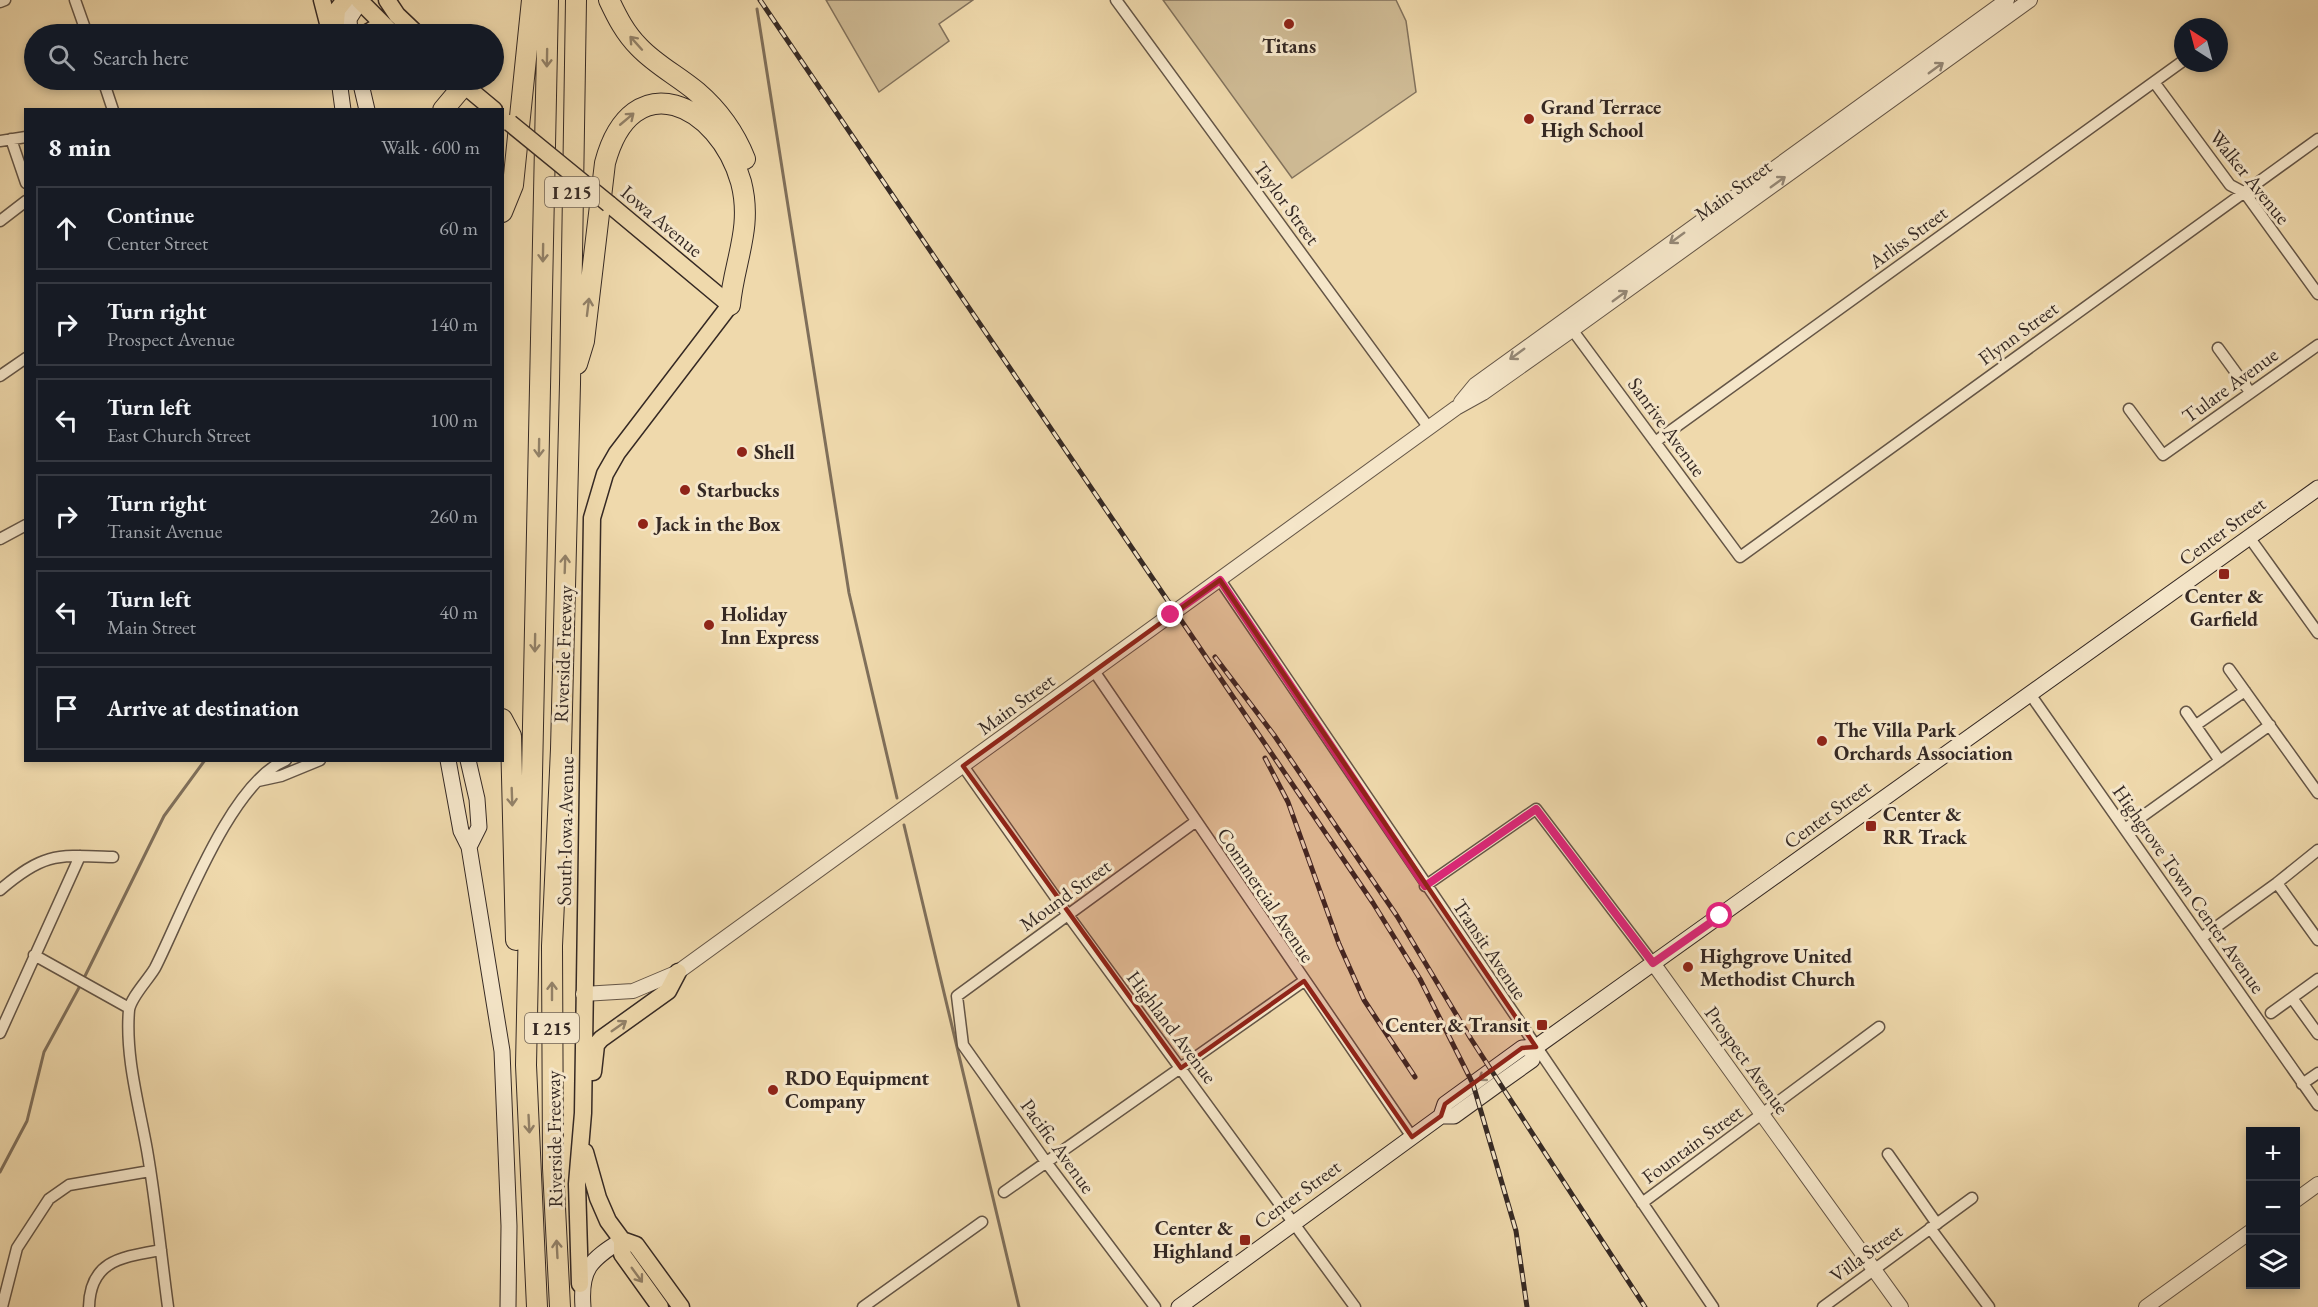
<!DOCTYPE html>
<meta charset="utf-8">
<style>
:root{--surface:#171b24;--page:#242831;--text:#f1f3f6;--muted:#9ea1a6;--line:#363941}
body{margin:0;font-family:"EB Garamond",serif;background:var(--page);color:var(--text)}
.controls{position:absolute;right:18px;bottom:18px;display:grid;overflow:hidden;border-radius:0px;box-shadow:0 3px 9px #0003}
.controls button{width:54px;height:54px;display:grid;place-items:center;padding:0;border:0;border-bottom:2px solid var(--line);background:var(--surface);color:var(--text);font:30px sans-serif}
.compass{position:absolute;left:2174px;top:18px;width:54px;height:54px;border-radius:50%;background:var(--surface);box-shadow:0 3px 9px #0003;rotate:324deg}
.stop{position:absolute;width:18px;height:18px;margin:-14px;border:4px solid #db2777;border-radius:50%;background:#fff}
.stop.end{background:#db2777;border-color:#fff;box-shadow:0 2px 6px #0008}
.list{margin:0;padding:0;list-style:none}
h2{display:flex;justify-content:space-between;align-items:center;height:78px;margin:0;padding:0 24px;font-size:26px}
h2 small{font-size:20px;font-weight:400;color:var(--muted)}
.list li{display:grid;grid-template-columns:39px 1fr auto;gap:18px;align-items:center;box-sizing:border-box;height:84px;margin:0 12px 12px;padding:0 12px;border:2px solid var(--line);border-radius:0px}
.list b{display:block;font-size:22px;white-space:nowrap}
.list p{margin:0;font-size:20px;white-space:nowrap;color:var(--muted)}
.list em{font-size:20px;font-style:normal;color:var(--muted)}
.icon{flex:none;width:33px;height:33px;fill:none;stroke:currentColor;stroke-width:2;stroke-linecap:round;stroke-linejoin:round}
.map{position:relative;flex:none;width:2318px;height:1307px;overflow:hidden}
.search{position:absolute;background:var(--surface);box-shadow:0 3px 9px #0003;left:24px;top:24px;width:480px;height:66px;display:flex;align-items:center;gap:15px;box-sizing:border-box;padding:0 21px;border-radius:33px;color:var(--muted);font-size:22px}
.panel{position:absolute;background:var(--surface);box-shadow:0 3px 9px #0003;left:24px;top:108px;width:480px;height:654px;border-radius:0px}
.map>svg:first-child{display:block}
.green{fill:#cfbb95;stroke:#82725c;stroke-width:1.5}
.lines{fill:none;stroke-linecap:round;stroke-linejoin:round}
.stream{stroke:#7f6f5a;stroke-width:3}
.minor-casing{stroke:#645546;stroke-width:13}
.tertiary-casing{stroke:#645546;stroke-width:16}
.secondary-casing{stroke:#352924;stroke-width:17}
.primary-casing{stroke:#352924;stroke-width:19}
.motorway-casing{stroke:#352924;stroke-width:22}
.minor{stroke:#f5e6c9;stroke-width:10}
.tertiary{stroke:#f5e6c9;stroke-width:14}
.secondary{stroke:#f5e6c9;stroke-width:15}
.primary{stroke:#efd9ac;stroke-width:16}
.motorway{stroke:#efd9ac;stroke-width:20}
.rail-casing{stroke:#352924;stroke-width:5}
.rail{stroke:#f5e6c9;stroke-width:3;stroke-dasharray:9;stroke-linecap:butt}
.primary-bridge-casing{stroke:#352924;stroke-width:19;stroke-linecap:butt}
.primary-bridge{stroke:#efd9ac;stroke-width:16}
.oneway{stroke:#928168}
.oneway2{stroke:#958876}
.route{stroke:#db2777;stroke-width:8}
.marked{fill:#8f2418;fill-opacity:0.2;stroke:#8f2418;stroke-width:4.5;stroke-linejoin:round}
.poi-dot{fill:#8f2418;stroke:#f5e6c9;stroke-width:2}
.labels{text-anchor:middle;dominant-baseline:central;stroke-width:6;stroke-linejoin:round;paint-order:stroke}
.shield{fill:#f5e6c9;stroke:#6f6256;stroke-width:1.5}
.shield-label{font-size:18px;font-weight:bold;fill:#352924}
.poi-label{font-size:20px;font-weight:bold;fill:#352924;stroke:#f5e6c9;text-anchor:start}
.street-label{font-size:20px;fill:#352924;stroke:#f5e6c9}
</style>
<div class="map">
<svg width="2318" height="1307" viewBox="0 0 2318 1307">
<rect width="100%" height="100%" fill="#efd9ac"/>
<filter id="stains"><feTurbulence type="fractalNoise" baseFrequency=".00333" numOctaves="4"/><feColorMatrix values="0 0 0 0 .2 0 0 0 0 .09 0 0 0 0 .02 0 0 0 .5 -.17"/></filter>
<radialGradient id="worn" r=".72"><stop offset=".6" stop-color="#630" stop-opacity="0"/><stop offset="1" stop-color="#630" stop-opacity=".3"/></radialGradient>
<path class="green" d="M826 0H973L939 24 949 41 879 92Z
M1163 0H1396L1406 21 1416 92 1292 178Z"/>
<g class="lines">
<path class="stream" d="M757 9 849 593 897 798
M904 825 1019 1307
M84 978 164 816 205 760
M0 1172 27 1121 44 1052 81 984"/>
<g class="minor-casing">
<path id="minor" d="M75 0 87 34
M1116 0 1429 428
M0 2 5 0
M103 80 113 110
M2154 82 2230 185 2245 193 2318 294
M11 139 26 183
M0 141 26 137
M0 221 26 201
M1568 324 1740 557 2318 139
M2218 348 2250 392
M0 376 26 358
M2129 409 2163 455 2318 345
M1655 442 2183 61
M2249 537 2318 633
M0 539 26 525
M1220 580 1713 1307
M2229 669 2318 793
M1094 671 1412 1137
M2030 694 2318 1105
M2186 712 2220 761
M2196 725 2245 691
M963 766 1068 915 1355 1307
M258 781 281 776 320 760
M2126 828 2270 725
M2277 883 2318 940
M1425 886 1536 809 1653 963
M0 890C44 852 57 855 113 857
M2201 938 2277 883 2318 850
M34 955 129 1008
M2292 998 2318 1034
M2271 1013 2318 979
M0 1033 80 856
M2302 1084 2318 1073
M1888 1154 1937 1224
M1004 1192 1304 981
M1642 1203 1879 1027
M1930 1228 1989 1307
M2 1307 17 1248 49 1199 69 1185 150 1171
M89 1307C90 1260 122 1257 161 1250
M168 1307C161 1255 156 1202 147 1150 139 1105 125 1056 129 1010 131 997 148 980 155 968 182 915 230 782 286 760
M863 1307 982 1222
M1155 1307 1046 1162 963 1045 957 996 1195 822
M1823 1307 1972 1198"/>
</g>
<g class="tertiary-casing">
<path id="tertiary" d="M1461 402 1475 385 2007 0
M1653 963 1901 1307
M583 994 633 991 678 972 1456 408 1483 393 1572 330 2030 0
M2296 1200 2318 1184
M2146 1307 2250 1232"/>
</g>
<g class="secondary-casing">
<path id="secondary" d="M350 34 349 19 361 0
M339 80 343 110
M360 80 367 110
M448 760 461 831 469 847 502 1051 509 1226 508 1307
M468 760 477 799 479 827 469 847
M1441 1116 1445 1104 1522 1048 1536 1047 2318 488
M583 1307C580 1269 590 1260 622 1240
M1179 1307 1441 1116H1454L1501 1082 1532 1060 1536 1047"/>
</g>
<g class="primary-casing">
<path id="primary" d="M322 0 330 31
M359 0 393 34
M387 0 397 15 417 34
M335 34 337 10 345 0
M365 34 381 25
M452 80 464 85 494 110
M593 1072 596 1045 601 1039 668 991 678 972
M585 1152 598 1198 608 1221 622 1240V1254L660 1307
M622 1240 636 1245 681 1307
M580 1284 577 1184 583 1113 592 518 605 474 617 453 730 305 609 204"/>
</g>
<g class="motorway-casing">
<path id="motorway" d="M609 0C617 17 625 33 639 47 656 65 678 76 697 92 718 110 735 134 745 159
M443 110 464 85
M502 212 513 185 532 0
M577 364 584 341 605 163C632 62 719 104 741 182 753 228 734 261 730 305
M502 719 511 736 516 940
M537 1307 526 1065 548 0
M560 1307 553 1168 552 946 561 749 570 384 576 0"/>
</g>
<use href="#minor" class="minor"/>
<use href="#tertiary" class="tertiary"/>
<use href="#secondary" class="secondary"/>
<use href="#primary" class="primary"/>
<use href="#motorway" class="motorway"/>
<g class="rail-casing">
<path id="rail" d="M760 0 1373 903 1420 979 1473 1084 1516 1231 1527 1307
M1215 657 1274 735 1397 916 1471 1039 1645 1307
M1265 758 1288 802 1339 944 1364 1000 1415 1077"/>
</g>
<use href="#rail" class="rail"/>
<g class="primary-bridge-casing">
<path id="primary-bridge" d="M510 123 609 204"/>
</g>
<use href="#primary-bridge" class="primary-bridge"/>
</g>
<defs><path id="oneway-shaft" d="M-6 0H5M1.5-3L5.5 0L1.5 3" fill="none" stroke-width="1.6" stroke-linecap="round" stroke-linejoin="round" transform="scale(1.5)"/></defs>
<g class="oneway">
<use href="#oneway-shaft" transform="translate(636 43) rotate(-132)"/>
<use href="#oneway-shaft" transform="translate(547 58) rotate(91)"/>
<use href="#oneway-shaft" transform="translate(627 119) rotate(-40)"/>
<use href="#oneway-shaft" transform="translate(543 253) rotate(91)"/>
<use href="#oneway-shaft" transform="translate(588 307) rotate(-83)"/>
<use href="#oneway-shaft" transform="translate(539 448) rotate(91)"/>
<use href="#oneway-shaft" transform="translate(565 564) rotate(-88)"/>
<use href="#oneway-shaft" transform="translate(535 643) rotate(91)"/>
<use href="#oneway-shaft" transform="translate(512 797) rotate(88)"/>
<use href="#oneway-shaft" transform="translate(552 991) rotate(-90)"/>
<use href="#oneway-shaft" transform="translate(619 1026) rotate(-35)"/>
<use href="#oneway-shaft" transform="translate(529 1124) rotate(87)"/>
<use href="#oneway-shaft" transform="translate(557 1249) rotate(-93)"/>
<use href="#oneway-shaft" transform="translate(637 1275) rotate(54)"/>
</g>
<g class="oneway2">
<use href="#oneway-shaft" transform="translate(1936 68) rotate(-36)"/>
<use href="#oneway-shaft" transform="translate(1778 182) rotate(-36)"/>
<use href="#oneway-shaft" transform="translate(1677 238) rotate(144)"/>
<use href="#oneway-shaft" transform="translate(1620 296) rotate(-36)"/>
<use href="#oneway-shaft" transform="translate(1517 354) rotate(144)"/>
<use href="#oneway-shaft" transform="translate(1486 1075) rotate(144)"/>
</g>
<g class="lines">
<path class="route" d="M1171 615 1220 580 1425 886 1536 809 1653 963 1720 916"/>
</g>
<path class="marked" d="M1220 580 1536 1047 1522 1048 1445 1104 1441 1116 1412 1137 1304 981 1181 1068 963 766Z"/>
<g class="poi-dot">
<circle cx="1289" cy="24" r="6"/>
<circle cx="1529" cy="119" r="6"/>
<circle cx="742" cy="452" r="6"/>
<circle cx="685" cy="490" r="6"/>
<circle cx="643" cy="524" r="6"/>
<rect x="2218" y="568" width="12" height="12" rx="3"/>
<circle cx="709" cy="625" r="6"/>
<circle cx="1822" cy="741" r="6"/>
<rect x="1865" y="820" width="12" height="12" rx="3"/>
<circle cx="1688" cy="967" r="6"/>
<rect x="1536" y="1019" width="12" height="12" rx="3"/>
<circle cx="773" cy="1090" r="6"/>
<rect x="1239" y="1234" width="12" height="12" rx="3"/>
</g>
<g class="labels">
<g class="shield">
<rect x="545" y="177" width="54" height="30" rx="4.5"/>
<rect x="525" y="1013" width="54" height="30" rx="4.5"/>
</g>
<g class="shield-label">
<text x="572" y="192">I 215</text>
<text x="552" y="1028">I 215</text>
</g>
<g class="poi-label">
<text x="1289" y="46" text-anchor="middle">Titans</text>
<text x="1541" y="107">Grand Terrace<tspan x="1541" dy="23">High School</tspan></text>
<text x="754" y="452">Shell</text>
<text x="697" y="490">Starbucks</text>
<text x="655" y="524">Jack in the Box</text>
<text x="2224" y="596" text-anchor="middle">Center &amp;<tspan x="2224" dy="23">Garfield</tspan></text>
<text x="721" y="614">Holiday<tspan x="721" dy="23">Inn Express</tspan></text>
<text x="1834" y="730">The Villa Park<tspan x="1834" dy="23">Orchards Association</tspan></text>
<text x="1883" y="814">Center &amp;<tspan x="1883" dy="23">RR Track</tspan></text>
<text x="1700" y="956">Highgrove United<tspan x="1700" dy="23">Methodist Church</tspan></text>
<text x="1530" y="1025" text-anchor="end">Center &amp; Transit</text>
<text x="785" y="1078">RDO Equipment<tspan x="785" dy="23">Company</tspan></text>
<text x="1233" y="1228" text-anchor="end">Center &amp;<tspan x="1233" dy="23">Highland</tspan></text>
</g>
<g class="street-label">
<text transform="translate(2250 177) rotate(51)">Walker Avenue</text>
<text transform="translate(1733 190) rotate(-36)">Main Street</text>
<text transform="translate(1287 203) rotate(54)">Taylor Street</text>
<text transform="translate(662 221) rotate(40)">Iowa Avenue</text>
<text transform="translate(1908 237) rotate(-36)">Arliss Street</text>
<text transform="translate(2018 333) rotate(-36)">Flynn Street</text>
<text transform="translate(2230 385) rotate(-36)">Tulare Avenue</text>
<text transform="translate(1667 427) rotate(54)">Sanrive Avenue</text>
<text transform="translate(2222 531) rotate(-36)">Center Street</text>
<text transform="translate(563 654) rotate(-88)">Riverside Freeway</text>
<text transform="translate(1016 704) rotate(-36)">Main Street</text>
<text transform="translate(1827 814) rotate(-36)">Center Street</text>
<text transform="translate(565 831) rotate(-89)">South Iowa Avenue</text>
<text transform="translate(2189 889) rotate(55)">Highgrove Town Center Avenue</text>
<text transform="translate(1065 895) rotate(-36)">Mound Street</text>
<text transform="translate(1266 895) rotate(56)">Commercial Avenue</text>
<text transform="translate(1490 949) rotate(56)">Transit Avenue</text>
<text transform="translate(1172 1027) rotate(53)">Highland Avenue</text>
<text transform="translate(1747 1060) rotate(54)">Prospect Avenue</text>
<text transform="translate(554 1139) rotate(-91)">Riverside Freeway</text>
<text transform="translate(1692 1144) rotate(-36)">Fountain Street</text>
<text transform="translate(1058 1146) rotate(54)">Pacific Avenue</text>
<text transform="translate(1297 1194) rotate(-36)">Center Street</text>
<text transform="translate(1866 1253) rotate(-36)">Villa Street</text>
</g>
</g>
<rect width="100%" height="100%" filter="url(#stains)"/>
<rect width="100%" height="100%" fill="url(#worn)"/>
</svg>
<div class="controls">
<button>+</button>
<button>−</button>
<button><svg class="icon" aria-label="layers" viewBox="0 0 24 24"><path d="M12 4l9 5-9 5-9-5zM3 14l9 5 9-5"/></svg></button>
</div>
<svg class="compass" viewBox="-18 -18 36 36"><path d="M0-13l5 13h-10z" fill="#e53935"/><path d="M0 13l5-13h-10z" fill="#9ea1a6"/></svg>
<div class="stop" style="left:1720px;top:916px"></div>
<div class="stop end" style="left:1171px;top:615px"></div>
<div class="search"><svg class="icon" aria-label="search" viewBox="0 0 24 24"><circle cx="10" cy="10" r="6"/><path d="M15 15l6 6"/></svg>Search here</div>
<section class="panel">
<h2>8 min<small>Walk · 600 m</small></h2>
<ul class="list">
<li><svg class="icon" aria-label="ahead" viewBox="0 0 24 24"><path d="M12 20V5M6 11l6-6 6 6"/></svg><div><b>Continue</b><p>Center Street</p></div><em>60 m</em></li>
<li><svg class="icon" aria-label="right" viewBox="0 0 24 24"><path d="M7 20v-9h11M14 6l5 5-5 5"/></svg><div><b>Turn right</b><p>Prospect Avenue</p></div><em>140 m</em></li>
<li><svg class="icon" aria-label="left" viewBox="0 0 24 24"><path d="M17 20v-9H6M10 6l-5 5 5 5"/></svg><div><b>Turn left</b><p>East Church Street</p></div><em>100 m</em></li>
<li><svg class="icon" aria-label="right" viewBox="0 0 24 24"><path d="M7 20v-9h11M14 6l5 5-5 5"/></svg><div><b>Turn right</b><p>Transit Avenue</p></div><em>260 m</em></li>
<li><svg class="icon" aria-label="left" viewBox="0 0 24 24"><path d="M17 20v-9H6M10 6l-5 5 5 5"/></svg><div><b>Turn left</b><p>Main Street</p></div><em>40 m</em></li>
<li><svg class="icon" aria-label="arrive" viewBox="0 0 24 24"><path d="M6 21V4h12l-3 4 3 4H6"/></svg><div><b>Arrive at destination</b></div></li>
</ul>
</section>
</div>
